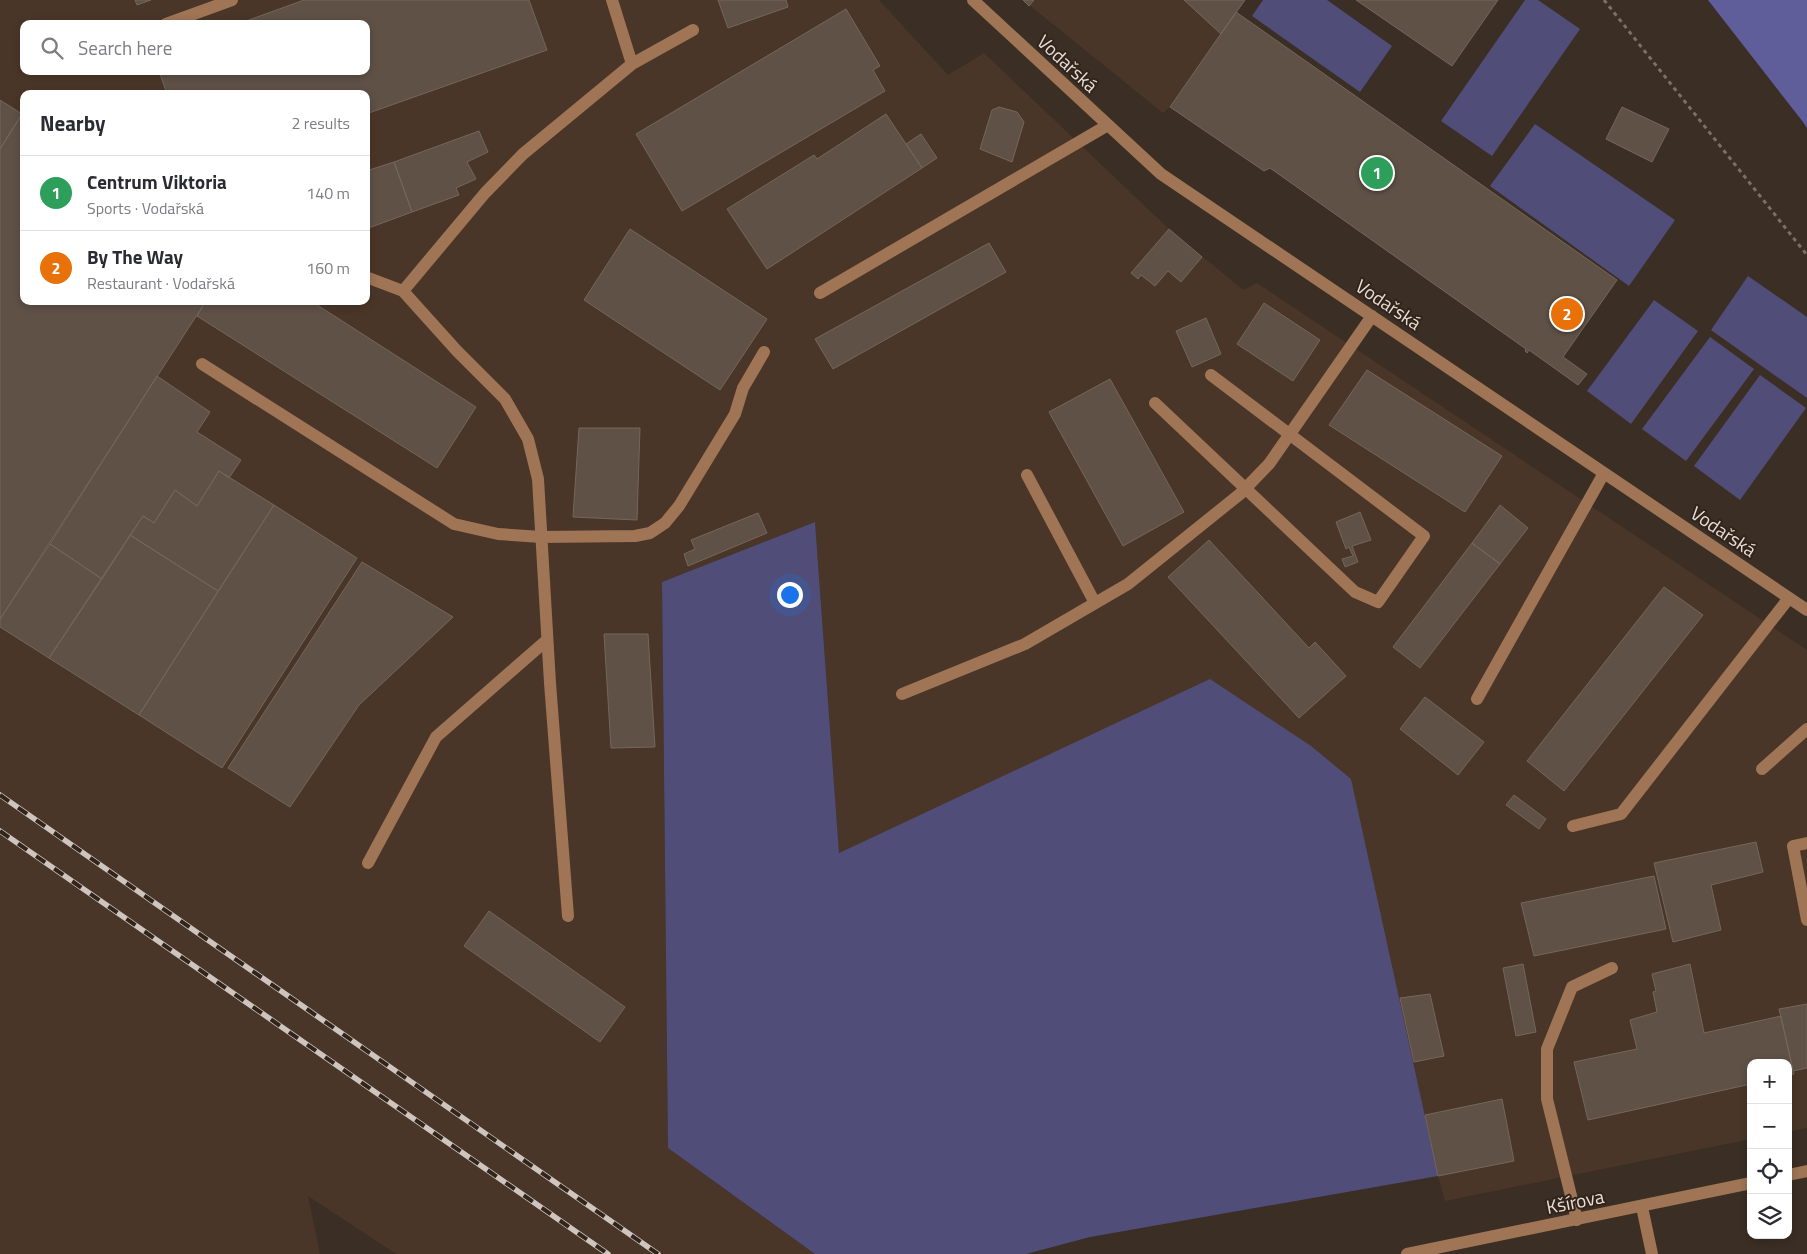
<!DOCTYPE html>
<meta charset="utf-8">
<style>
:root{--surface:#fff;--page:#f7f7f7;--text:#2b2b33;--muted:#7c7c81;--line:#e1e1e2;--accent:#66668d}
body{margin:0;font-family:"Titillium Web",sans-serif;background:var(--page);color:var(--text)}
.controls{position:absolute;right:15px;bottom:15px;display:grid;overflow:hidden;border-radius:10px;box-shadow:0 2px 8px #0003}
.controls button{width:45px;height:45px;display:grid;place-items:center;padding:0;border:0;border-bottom:1px solid var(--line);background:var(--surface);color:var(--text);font:25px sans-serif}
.you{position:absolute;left:789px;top:594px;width:18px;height:18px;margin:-12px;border:4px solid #fff;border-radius:50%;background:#1a73e8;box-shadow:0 0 0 8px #1a73e833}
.badge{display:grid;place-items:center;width:32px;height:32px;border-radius:50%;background:var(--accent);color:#fff;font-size:16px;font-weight:700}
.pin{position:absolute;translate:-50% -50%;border:2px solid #fff;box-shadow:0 1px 5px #0006}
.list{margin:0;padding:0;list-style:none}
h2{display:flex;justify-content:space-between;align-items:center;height:65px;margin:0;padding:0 20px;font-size:21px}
h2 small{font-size:16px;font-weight:400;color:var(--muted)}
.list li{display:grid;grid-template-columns:32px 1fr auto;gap:15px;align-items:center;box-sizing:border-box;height:75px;padding:0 20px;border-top:1px solid var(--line)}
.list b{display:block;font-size:19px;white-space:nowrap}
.list p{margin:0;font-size:16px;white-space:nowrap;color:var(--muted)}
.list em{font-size:16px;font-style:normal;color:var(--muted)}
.icon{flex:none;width:28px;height:28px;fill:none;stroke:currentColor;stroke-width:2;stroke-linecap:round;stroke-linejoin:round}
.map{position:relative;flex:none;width:1807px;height:1254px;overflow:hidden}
.search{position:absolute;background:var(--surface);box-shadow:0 2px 8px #0003;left:20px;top:20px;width:350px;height:55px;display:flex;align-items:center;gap:12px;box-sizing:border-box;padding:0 18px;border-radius:10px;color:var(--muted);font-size:19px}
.panel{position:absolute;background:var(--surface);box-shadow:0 2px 8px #0003;left:20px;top:90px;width:350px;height:215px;border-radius:10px}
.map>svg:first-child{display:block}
.built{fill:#493628;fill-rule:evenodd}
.green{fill:#504e79}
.water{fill:#605d9b}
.building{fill:#5f5146;stroke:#75665b}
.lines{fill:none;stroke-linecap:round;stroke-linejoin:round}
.path{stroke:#7b7067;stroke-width:3;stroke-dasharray:4 4;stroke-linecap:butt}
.minor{stroke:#9f7555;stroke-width:12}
.rail-casing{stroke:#cfc5bf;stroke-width:5.5}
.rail{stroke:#31241b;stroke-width:4;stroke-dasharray:11;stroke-linecap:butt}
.labels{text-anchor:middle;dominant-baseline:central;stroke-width:4;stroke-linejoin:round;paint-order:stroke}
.street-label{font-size:19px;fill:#e7ded8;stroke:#31241b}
</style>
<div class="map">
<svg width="1807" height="1254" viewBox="0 0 1807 1254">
<rect width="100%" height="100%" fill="#3b2e24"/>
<path class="built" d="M0 0H879L948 75 984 53 1169 229 1243 290 1257 283 1807 650V1128L1788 1132V1063H1751V1139L1445 1201 1438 1176 1425 1115 1210 680 839 853 815 522 662 582 668 1148 815 1254H396L308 1196 320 1254H0ZM24 24H366V71H24ZM24 94H366V301H24Z
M1023 0H1244L1170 107 1163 113Z"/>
<path class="green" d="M1263 0H1327L1392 46 1360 92 1252 16Z
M1525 0H1538L1580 29 1492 156 1441 121Z
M1535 124 1675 220 1629 286 1490 186Z
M1748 276 1807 317V398L1711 330Z
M1654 300 1698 331 1631 424 1587 391Z
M1710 337 1754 369 1686 461 1642 429Z
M1760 375 1806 408 1740 500 1694 466Z
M815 522 839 853 1210 679 1311 746 1351 779 1438 1176 1090 1237 1026 1254H815L668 1148 662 582Z"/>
<path class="water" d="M1708 0H1807V128L1803 122Z"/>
<path class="building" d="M135 0H151L137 5Z
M304 0H529L547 50 366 114V94H167L159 71H366V24H238Z
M718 0H786L788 7 728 28Z
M1023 0H1034L1029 6Z
M1184 0H1245L1221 34Z
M1356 0H1498L1452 66Z
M846 9 880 66 873 70 885 91 682 211 636 134Z
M1236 12 1617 280 1563 357 1587 374 1578 385 1529 350 1527 353 1525 351 1526 349 1270 168 1264 171 1170 107Z
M0 100 22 114 0 149Z
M999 107 1017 112 1024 122 1012 162 980 149 992 110Z
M1622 107 1669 129 1652 162 1606 139Z
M22 114 24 301H206L0 619V149Z
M886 114 922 168 767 269 727 209 814 155 817 159Z
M479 131 488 152 467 162 476 179 456 188 459 195 412 212 394 162Z
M921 134 937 158 922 168 906 144Z
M394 162 412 212 366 229V171Z
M630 229 767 319 720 390 584 300Z
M1169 229 1202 257 1181 282 1168 271 1155 286 1141 275 1138 279 1131 273Z
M989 243 1006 272 833 369 815 339Z
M206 301H311L476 407 437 468 197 316Z
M1264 303 1320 340 1293 381 1237 344Z
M1206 318 1221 354 1192 367 1176 331Z
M1367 370 1502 456 1465 512 1329 425Z
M157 376 210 412 197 432 241 460 229 478 219 471 197 506 175 490 154 523 143 516 102 579 50 544Z
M1110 379 1184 512 1123 546 1049 412Z
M579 428H640L637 520 573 517Z
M219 471 274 505 218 591 130 535 143 516 154 523 175 490 197 506Z
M274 505 357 558 222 768 139 715Z
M1500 505 1528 528 1500 564 1472 543Z
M1360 512 1371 540 1352 546 1358 562 1345 567 1342 559 1353 556 1349 547 1346 549 1336 522Z
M758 513 767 533 688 566 684 554 695 549 691 540Z
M130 535 218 591 139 715 49 658Z
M1209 540 1309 648 1315 642 1346 676 1299 718 1168 577Z
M1472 543 1500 564 1420 668 1393 647Z
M50 544 102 579 49 658 0 627V619Z
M362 562 453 617 359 705 290 807 228 768Z
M1664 587 1703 615 1564 791 1527 761Z
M604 634H648L655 747 611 748Z
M1425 697 1484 742 1458 775 1400 729Z
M1514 795 1546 819 1539 829 1506 805Z
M1756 842 1763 872 1711 885 1721 930 1673 942 1654 863Z
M1654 876 1666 929 1534 956 1521 903Z
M489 911 625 1007 600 1042 464 946Z
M1523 964 1536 1032 1516 1036 1503 968Z
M1690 964 1704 1033 1781 1016 1794 1074 1788 1075V1063H1751V1084L1588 1120 1574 1062 1637 1049 1630 1020 1657 1012 1653 992 1656 991 1652 974Z
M1430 994 1444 1056 1414 1062 1400 998Z
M1807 1004V1068L1793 1071 1779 1009Z
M1502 1099 1514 1161 1438 1176 1425 1115Z"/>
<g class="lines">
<path class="path" d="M1604 0 1807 255"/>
<path class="minor" d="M612 0 632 64
M973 0 1161 174 1807 610
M166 24 232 0
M366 277 403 291 457 351 505 399 528 439 538 479 550 683 568 916
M403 291 485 193 523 154 632 64 693 30
M820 293 1108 125
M202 364 454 524 498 534 541 537 635 536 650 533 665 523 679 506 735 414 743 388 764 352
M1155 403 1355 592 1378 602 1424 536 1211 375
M1027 475 1095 603
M902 694 1025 644 1128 584 1240 494 1269 464 1372 316
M1477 699 1604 473
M1762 769 1807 729
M1573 826 1621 814 1789 598
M1807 843 1793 846 1807 920
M368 863 436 737 547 640
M1788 1175 1807 1171
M1642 1207 1652 1254
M1577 1220 1547 1099V1049L1572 987 1612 968
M1407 1254 1751 1183"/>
<g class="rail-casing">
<path id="rail" d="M0 795 658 1254
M0 831 608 1254"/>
</g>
<use href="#rail" class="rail"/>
</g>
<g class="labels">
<g class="street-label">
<text transform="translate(1068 63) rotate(43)">Vodařská</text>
<text transform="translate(1389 304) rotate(34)">Vodařská</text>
<text transform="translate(1724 531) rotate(34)">Vodařská</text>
<text transform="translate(1575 1201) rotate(-11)">Kšírova</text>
</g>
</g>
</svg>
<div class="controls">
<button>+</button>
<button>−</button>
<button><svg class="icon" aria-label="locate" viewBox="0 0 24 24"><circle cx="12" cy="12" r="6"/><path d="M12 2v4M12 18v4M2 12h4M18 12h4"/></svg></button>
<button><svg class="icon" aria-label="layers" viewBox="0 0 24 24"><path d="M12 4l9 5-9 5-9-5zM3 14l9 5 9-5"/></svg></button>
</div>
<div class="you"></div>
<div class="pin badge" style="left:1377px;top:173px;background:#2e9e5b">1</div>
<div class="pin badge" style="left:1567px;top:314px;background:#e8710a">2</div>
<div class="search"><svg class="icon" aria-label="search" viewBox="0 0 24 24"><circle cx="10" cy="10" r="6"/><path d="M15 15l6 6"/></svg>Search here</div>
<section class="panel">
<h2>Nearby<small>2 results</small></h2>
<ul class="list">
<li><span class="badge" style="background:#2e9e5b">1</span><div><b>Centrum Viktoria</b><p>Sports · Vodařská</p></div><em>140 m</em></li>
<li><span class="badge" style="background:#e8710a">2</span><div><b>By The Way</b><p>Restaurant · Vodařská</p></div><em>160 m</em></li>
</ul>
</section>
</div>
